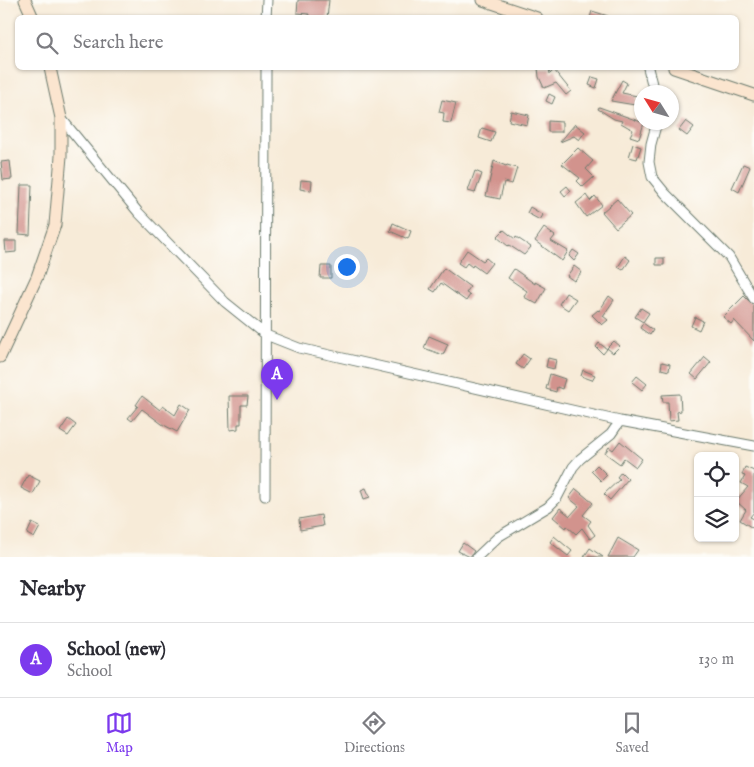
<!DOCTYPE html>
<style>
:root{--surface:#fff;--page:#f2f2f3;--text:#2b2b33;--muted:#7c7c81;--line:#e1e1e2;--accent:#7c3aed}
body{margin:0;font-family:"IM FELL English",serif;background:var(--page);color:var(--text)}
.controls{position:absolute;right:15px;bottom:15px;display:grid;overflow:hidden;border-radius:8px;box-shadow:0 1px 4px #0004}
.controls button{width:45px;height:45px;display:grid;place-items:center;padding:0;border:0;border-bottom:1px solid var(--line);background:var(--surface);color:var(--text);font:25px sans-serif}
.compass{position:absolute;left:634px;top:85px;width:45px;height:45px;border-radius:50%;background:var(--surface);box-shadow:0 1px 4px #0004;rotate:307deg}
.you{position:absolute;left:346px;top:266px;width:18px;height:18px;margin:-12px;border:4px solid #fff;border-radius:50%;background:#1a73e8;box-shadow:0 0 0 8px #1a73e833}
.badge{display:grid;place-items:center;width:32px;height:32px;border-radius:50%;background:var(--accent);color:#fff;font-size:16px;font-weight:700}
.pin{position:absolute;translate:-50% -41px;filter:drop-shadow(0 1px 2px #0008)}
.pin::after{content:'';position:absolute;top:26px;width:18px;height:15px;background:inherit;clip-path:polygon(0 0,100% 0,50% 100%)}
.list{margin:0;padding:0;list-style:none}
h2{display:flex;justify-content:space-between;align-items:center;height:65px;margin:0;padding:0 20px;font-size:21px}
h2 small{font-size:16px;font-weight:400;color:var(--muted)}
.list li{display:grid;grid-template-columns:32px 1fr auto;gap:15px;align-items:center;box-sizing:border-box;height:75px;padding:0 20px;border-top:1px solid var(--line)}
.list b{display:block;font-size:19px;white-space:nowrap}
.list p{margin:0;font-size:16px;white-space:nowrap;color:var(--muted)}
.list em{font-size:16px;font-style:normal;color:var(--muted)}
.icon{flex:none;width:28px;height:28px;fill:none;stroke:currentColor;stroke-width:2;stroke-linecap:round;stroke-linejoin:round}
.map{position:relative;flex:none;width:754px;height:557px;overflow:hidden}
.search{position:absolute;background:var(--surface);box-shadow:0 1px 4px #0004;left:15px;right:15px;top:15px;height:55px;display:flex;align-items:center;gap:12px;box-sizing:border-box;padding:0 18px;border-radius:8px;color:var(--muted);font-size:19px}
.sheet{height:140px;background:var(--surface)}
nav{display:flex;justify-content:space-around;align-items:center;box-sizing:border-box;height:70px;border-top:1px solid var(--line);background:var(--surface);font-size:14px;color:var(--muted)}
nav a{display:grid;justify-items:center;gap:2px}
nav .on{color:var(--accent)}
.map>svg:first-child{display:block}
.building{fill:#d2938d}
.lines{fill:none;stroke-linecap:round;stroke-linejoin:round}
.minor-casing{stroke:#6b7a6d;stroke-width:11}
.secondary-casing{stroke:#6b7a6d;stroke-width:13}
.minor{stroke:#fff;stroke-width:9}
.secondary{stroke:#fbe5cf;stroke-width:11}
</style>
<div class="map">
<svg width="754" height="557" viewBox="0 0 754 557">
<rect width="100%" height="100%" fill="#fdfcf7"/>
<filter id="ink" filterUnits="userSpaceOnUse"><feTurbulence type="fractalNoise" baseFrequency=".02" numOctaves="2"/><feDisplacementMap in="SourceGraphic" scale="10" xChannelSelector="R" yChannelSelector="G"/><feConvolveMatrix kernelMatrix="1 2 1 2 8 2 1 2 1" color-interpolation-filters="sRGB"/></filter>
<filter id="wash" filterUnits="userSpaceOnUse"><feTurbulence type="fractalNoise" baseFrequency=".0096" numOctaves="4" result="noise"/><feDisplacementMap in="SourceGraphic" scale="20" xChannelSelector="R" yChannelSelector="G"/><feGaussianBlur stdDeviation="1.12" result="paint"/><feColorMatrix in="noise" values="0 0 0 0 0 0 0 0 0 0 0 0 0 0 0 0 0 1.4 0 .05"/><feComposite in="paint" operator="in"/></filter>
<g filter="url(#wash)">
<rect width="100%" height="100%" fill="#f7ebd8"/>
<g id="blocks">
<path class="building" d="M298 0H329L327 18H308L309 14 297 13Z
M592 11 608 16V18H590Z
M538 68H549L550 74 554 70 571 91 566 95 556 83 544 88 539 77Z
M592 77 599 79 596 88 589 85Z
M622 80 627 83 622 93 637 96 635 105 611 101Z
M549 94 555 97 552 104 546 101Z
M442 100 456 103 451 123 443 122 444 113 439 112Z
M599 107 644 123 639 139 630 136 633 130 621 123 622 121 614 119 598 109Z
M511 111 529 115 527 125 509 121Z
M548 121 562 122V132H548Z
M686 121 694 127 687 136 679 130Z
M575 124 585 132 579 140 574 136 560 142Z
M482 128 495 132 491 142 479 138Z
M633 144 641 147 637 159 629 157Z
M578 148 593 161 586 169 594 177 583 187 577 181 580 178 562 164Z
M10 161 12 179 3 180 1 162Z
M494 161 506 166 507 165 517 168 512 184 504 182 500 199 486 196Z
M743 164 750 167 739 192 732 188Z
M475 171 482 174 475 193 468 191Z
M301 180 312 181 311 191 300 189Z
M21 185H32L30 235 19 234Z
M567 186 571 191 565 196 561 191Z
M586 195 590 201 595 196 602 205 586 217 576 203Z
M617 199 631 215 616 228 602 212Z
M530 207 543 215 540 220 527 213Z
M393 223 411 231 408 239 390 231Z
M544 228 555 236 551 241 568 251 562 261 535 241Z
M504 230 515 239 516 237 531 247 524 255 509 245 508 246 497 237Z
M5 241H16V252L6 253Z
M467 250 483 261 486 258 492 263 484 273 473 265 472 267 467 263 464 267 458 263Z
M573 250 579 254 574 261 569 256Z
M625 256 630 260 623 270 618 267Z
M656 258H664V265H656Z
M321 266H331V278H320Z
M574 266 582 272 574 281 567 276Z
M444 268 470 287 466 293 470 295 466 301 441 283 435 292 430 289Z
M514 269 535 284V282L546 288 537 304 524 297 527 291 508 278Z
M566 293 576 299 568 310 559 304Z
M609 296 614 300 603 316 608 320 602 325 592 315 598 310 599 311Z
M744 296 754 306V341L734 320 731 324 723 317Z
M641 308 649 313 643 322 635 317Z
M695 317 703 321 699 330 691 326Z
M643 323 653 330 650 335 640 328Z
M429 336 448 344 443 355 424 348Z
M614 341 620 346 613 353 607 348Z
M599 343 607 349 603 354 596 347Z
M523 354 530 359 523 369 516 364Z
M705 357 711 362 697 379 691 374Z
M548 358 556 360 554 369 546 367Z
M662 362 670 364 669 371 661 369Z
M583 370 595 375 592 380 581 376Z
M550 374 565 379 562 389 557 387 556 392 546 389Z
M637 376 647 384 642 390 632 382Z
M680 394 681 411 677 412 678 420 669 421 668 402H663L662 395Z
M142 396 160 410 163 406 175 415 181 404 190 410 177 432 162 424 142 409 132 421 128 418 138 406 136 405Z
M229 396H248L247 405H241V424H238V429L230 430Z
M68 419 76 425 68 436 60 431Z
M620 441 642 459 636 467 624 458 620 464 605 453 609 447 613 450Z
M597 465 607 475 601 481 591 471Z
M745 467 754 471V512L750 517 754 519V529L740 520 746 510 736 501 748 487 741 483 745 476 742 475Z
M621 472 628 479 610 500 604 494 620 479 617 477Z
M28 475 40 481 33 494 21 488Z
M366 488 370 497 364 499 361 490Z
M576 489 593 503 583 515 591 521 588 525 595 535 590 539 582 528 576 534 567 526 566 528 553 517 560 508 570 516 579 506 569 498Z
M321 515 323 526 300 530 299 519Z
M32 523 40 527 34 538 27 534Z
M554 536 572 551 568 556 550 542Z
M618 538 638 550 633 557H608Z
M463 543 474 551 470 557 458 551Z
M590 548 603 557H584Z"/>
</g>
</g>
<g filter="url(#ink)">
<use href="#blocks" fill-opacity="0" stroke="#6b7a6d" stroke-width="1"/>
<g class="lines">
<g class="minor-casing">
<path id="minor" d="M266 18 267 0
M648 68 654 92
M61 118 138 212 225 302 266 335 299 348 620 421 754 446
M657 122 651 144 649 162 652 177 665 193 729 257 754 299
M265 496 266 68
M477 557 498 537 548 507 557 498 573 467 580 459 611 434 620 421"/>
</g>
<g class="secondary-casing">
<path id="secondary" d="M25 0 33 18
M483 0 537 18
M674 68 754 95
M0 357 37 277 55 225 61 156V118L50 68"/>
</g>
<use href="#minor" class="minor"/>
<use href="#secondary" class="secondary"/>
</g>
</g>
</svg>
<div class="controls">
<button><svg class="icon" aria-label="locate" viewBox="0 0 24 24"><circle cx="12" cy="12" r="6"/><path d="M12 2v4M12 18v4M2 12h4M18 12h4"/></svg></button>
<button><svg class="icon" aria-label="layers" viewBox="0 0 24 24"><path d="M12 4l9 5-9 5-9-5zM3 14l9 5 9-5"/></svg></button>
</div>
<svg class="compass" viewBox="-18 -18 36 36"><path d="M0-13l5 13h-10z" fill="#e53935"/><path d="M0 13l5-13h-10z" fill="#7c7c81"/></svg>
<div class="you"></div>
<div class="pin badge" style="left:277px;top:400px">A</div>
<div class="search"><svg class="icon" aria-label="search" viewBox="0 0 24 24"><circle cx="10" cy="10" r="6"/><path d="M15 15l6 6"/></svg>Search here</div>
</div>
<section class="sheet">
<h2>Nearby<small></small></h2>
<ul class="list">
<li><span class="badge">A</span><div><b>School (new)</b><p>School</p></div><em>130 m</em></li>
</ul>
</section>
<nav>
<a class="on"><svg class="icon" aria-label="map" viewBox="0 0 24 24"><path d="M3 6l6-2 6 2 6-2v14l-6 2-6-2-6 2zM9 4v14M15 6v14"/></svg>Map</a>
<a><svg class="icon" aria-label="directions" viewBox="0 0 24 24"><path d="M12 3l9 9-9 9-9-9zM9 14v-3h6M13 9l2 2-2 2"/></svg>Directions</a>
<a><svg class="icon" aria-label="saved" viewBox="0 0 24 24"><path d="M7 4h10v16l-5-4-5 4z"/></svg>Saved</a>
</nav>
